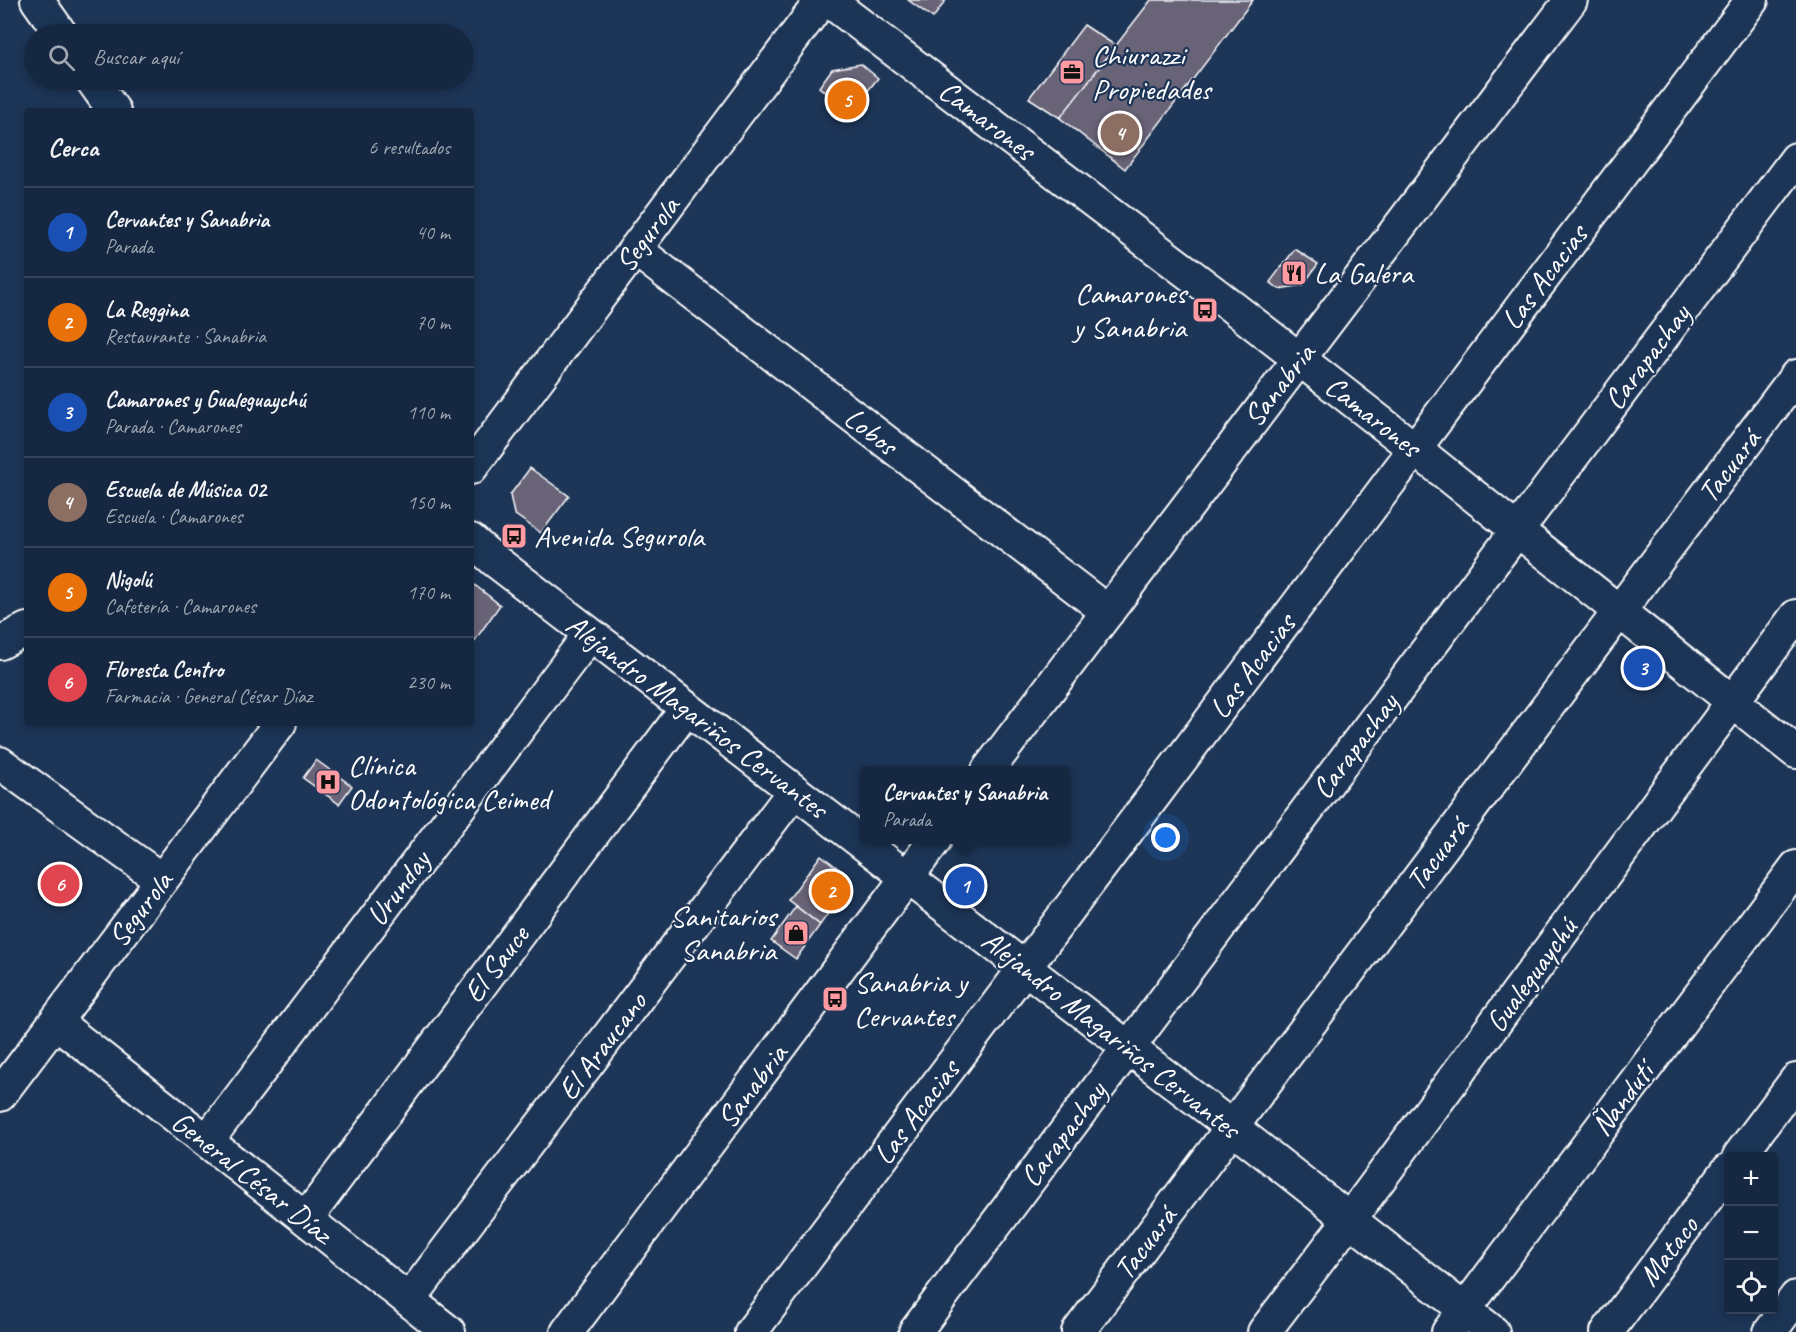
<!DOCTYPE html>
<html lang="es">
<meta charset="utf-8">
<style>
:root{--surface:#162841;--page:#1f3048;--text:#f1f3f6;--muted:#9ea6b1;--line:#35445a;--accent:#d6ab8b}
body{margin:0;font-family:Caveat,sans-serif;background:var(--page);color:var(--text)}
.controls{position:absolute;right:18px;bottom:18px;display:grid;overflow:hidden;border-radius:6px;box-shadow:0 3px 9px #0003}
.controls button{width:54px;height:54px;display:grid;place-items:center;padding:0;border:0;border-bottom:2px solid var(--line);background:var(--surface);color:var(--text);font:30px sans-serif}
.you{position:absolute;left:1166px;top:838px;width:21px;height:21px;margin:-15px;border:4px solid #fff;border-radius:50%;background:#1a73e8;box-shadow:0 0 0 9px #1a73e833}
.badge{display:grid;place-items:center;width:39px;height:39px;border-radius:50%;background:var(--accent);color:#fff;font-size:20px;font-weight:700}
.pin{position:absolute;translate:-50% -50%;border:3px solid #fff;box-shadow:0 2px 6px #0006}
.popup{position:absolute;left:860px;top:766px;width:210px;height:78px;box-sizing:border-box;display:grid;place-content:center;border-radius:6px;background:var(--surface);filter:drop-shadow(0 2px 4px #0005);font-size:20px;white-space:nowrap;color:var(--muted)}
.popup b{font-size:22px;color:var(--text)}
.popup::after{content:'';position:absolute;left:50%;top:100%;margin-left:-12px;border:12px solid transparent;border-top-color:var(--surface)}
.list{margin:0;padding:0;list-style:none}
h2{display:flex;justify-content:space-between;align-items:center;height:78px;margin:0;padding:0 24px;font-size:26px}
h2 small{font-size:20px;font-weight:400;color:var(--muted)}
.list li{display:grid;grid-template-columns:39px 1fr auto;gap:18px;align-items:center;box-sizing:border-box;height:90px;padding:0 24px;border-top:2px solid var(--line)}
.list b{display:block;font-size:22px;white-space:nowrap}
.list p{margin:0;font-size:20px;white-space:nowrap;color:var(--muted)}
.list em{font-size:20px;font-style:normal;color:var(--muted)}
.icon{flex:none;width:33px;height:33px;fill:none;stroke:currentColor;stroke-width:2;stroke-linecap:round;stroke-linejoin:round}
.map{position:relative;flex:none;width:1796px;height:1332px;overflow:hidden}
.search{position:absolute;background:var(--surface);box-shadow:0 3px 9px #0003;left:24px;top:24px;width:450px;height:66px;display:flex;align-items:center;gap:15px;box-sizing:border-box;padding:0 21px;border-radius:33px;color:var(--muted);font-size:22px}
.panel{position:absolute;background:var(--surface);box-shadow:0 3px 9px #0003;left:24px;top:108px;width:450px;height:618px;border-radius:6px}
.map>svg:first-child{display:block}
.building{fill:#696478;stroke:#fff;stroke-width:1.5}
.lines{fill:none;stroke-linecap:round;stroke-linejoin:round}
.minor-casing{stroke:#fff;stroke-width:36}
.minor{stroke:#1d3557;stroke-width:32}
.labels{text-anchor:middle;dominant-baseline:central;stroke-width:4.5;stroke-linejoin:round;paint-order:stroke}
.poi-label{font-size:30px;fill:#fff;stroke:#1d3557;text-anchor:start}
.street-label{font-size:30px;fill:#fff;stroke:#1d3557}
</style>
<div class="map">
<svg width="1796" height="1332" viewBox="0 0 1796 1332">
<rect width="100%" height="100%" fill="#1d3557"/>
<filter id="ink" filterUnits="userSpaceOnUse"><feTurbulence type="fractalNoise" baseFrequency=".0167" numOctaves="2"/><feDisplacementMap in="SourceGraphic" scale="12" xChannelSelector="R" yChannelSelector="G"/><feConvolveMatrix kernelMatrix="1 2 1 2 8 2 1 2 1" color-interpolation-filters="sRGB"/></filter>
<g filter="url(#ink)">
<path class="building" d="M908 0H946L933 18Z
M1151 0H1253L1125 169 1060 118Z
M1084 25 1116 46 1060 118 1029 98Z
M861 64 878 78 850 113 819 87 832 69Z
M1295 249 1318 264 1303 285 1279 289 1270 282Z
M530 468 569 496 541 533 514 514 510 495Z
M471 582 500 605 471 646Z
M316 760 352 786 339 804 303 778Z
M821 855 839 869 844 876 846 884 844 891 820 925 788 900Z
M796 906 820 925 796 959 771 941Z"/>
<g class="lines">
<g class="minor-casing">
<path id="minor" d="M37 0 61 34
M828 0 1217 295 1415 449 1796 752
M92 80 114 111
M635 249 1108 612
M471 468 822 0
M471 540 494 560 1232 1127 1493 1332
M0 643 27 629
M0 763 162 880
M988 770 1571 0
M56 1022 449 1332
M0 1095 280 723
M207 1141 590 634
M1739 1156 1796 1080
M306 1219 687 708
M409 1300 794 791
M567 1332 935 840
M751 1332 1752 0
M915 1332 1796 159
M1078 1332 1796 376
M1264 1332 1350 1219 1796 616
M1448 1332 1796 867
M1607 1332 1728 1170
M1770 1332 1796 1297"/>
</g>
<use href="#minor" class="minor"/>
</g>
</g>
<defs>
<g id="office-square" transform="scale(1.35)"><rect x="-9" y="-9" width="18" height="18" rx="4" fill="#ff9aa2" stroke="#1d3557"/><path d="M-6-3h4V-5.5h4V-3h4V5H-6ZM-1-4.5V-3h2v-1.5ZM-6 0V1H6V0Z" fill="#111"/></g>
<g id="restaurant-square" transform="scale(1.35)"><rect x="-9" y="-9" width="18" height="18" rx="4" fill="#ff9aa2" stroke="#1d3557"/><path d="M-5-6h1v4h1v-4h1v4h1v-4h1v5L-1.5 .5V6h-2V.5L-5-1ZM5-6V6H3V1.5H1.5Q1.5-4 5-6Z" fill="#111"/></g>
<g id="bus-square" transform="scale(1.35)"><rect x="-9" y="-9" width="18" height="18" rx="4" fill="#ff9aa2" stroke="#1d3557"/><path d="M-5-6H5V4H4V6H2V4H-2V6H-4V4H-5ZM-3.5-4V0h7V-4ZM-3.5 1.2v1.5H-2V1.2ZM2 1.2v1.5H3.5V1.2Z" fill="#111"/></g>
<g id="hospital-square" transform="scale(1.35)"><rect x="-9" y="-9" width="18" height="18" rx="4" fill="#ff9aa2" stroke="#1d3557"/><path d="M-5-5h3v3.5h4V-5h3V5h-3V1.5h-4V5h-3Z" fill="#111"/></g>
<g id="shop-square" transform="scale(1.35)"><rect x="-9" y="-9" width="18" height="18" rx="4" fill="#ff9aa2" stroke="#1d3557"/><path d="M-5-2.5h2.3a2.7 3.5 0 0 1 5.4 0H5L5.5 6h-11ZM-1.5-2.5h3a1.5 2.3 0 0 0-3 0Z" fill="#111"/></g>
</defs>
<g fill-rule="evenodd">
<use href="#office-square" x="1072" y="72"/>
<use href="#restaurant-square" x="1294" y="273"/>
<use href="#bus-square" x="1205" y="310"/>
<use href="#bus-square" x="514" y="536"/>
<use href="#hospital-square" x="328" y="782"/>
<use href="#shop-square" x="796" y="933"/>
<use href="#bus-square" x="835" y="999"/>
</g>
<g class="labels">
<g class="poi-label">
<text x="1092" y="55">Chiurazzi<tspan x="1092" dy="34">Propiedades</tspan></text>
<text x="1314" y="273">La Galera</text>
<text x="1186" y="293" text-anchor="end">Camarones<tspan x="1186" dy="34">y Sanabria</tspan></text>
<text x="534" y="536">Avenida Segurola</text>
<text x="348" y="765">Clínica<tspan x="348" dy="34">Odontológica Ceimed</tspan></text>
<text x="776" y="916" text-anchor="end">Sanitarios<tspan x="776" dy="34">Sanabria</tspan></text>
<text x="854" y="982">Sanabria y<tspan x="854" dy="34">Cervantes</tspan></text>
</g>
<g class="street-label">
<text transform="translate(987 120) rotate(37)">Camarones</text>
<text transform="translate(647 234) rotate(-53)">Segurola</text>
<text transform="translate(1544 277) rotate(-53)">Las Acacias</text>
<text transform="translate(1647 357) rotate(-53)">Carapachay</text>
<text transform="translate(1279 385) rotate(-52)">Sanabria</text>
<text transform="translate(1373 416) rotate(38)">Camarones</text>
<text transform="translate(871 431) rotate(38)">Lobos</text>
<text transform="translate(1729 466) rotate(-53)">Tacuará</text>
<text transform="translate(1252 666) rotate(-53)">Las Acacias</text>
<text transform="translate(697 716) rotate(37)">Alejandro Magariños Cervantes</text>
<text transform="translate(1355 746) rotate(-53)">Carapachay</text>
<text transform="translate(1437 854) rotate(-53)">Tacuará</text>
<text transform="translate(398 888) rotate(-53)">Urunday</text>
<text transform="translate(140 909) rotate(-53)">Segurola</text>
<text transform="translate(496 964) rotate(-53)">El Sauce</text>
<text transform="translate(1531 975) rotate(-54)">Gualeguaychú</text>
<text transform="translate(1111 1034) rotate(38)">Alejandro Magariños Cervantes</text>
<text transform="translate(602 1046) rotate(-53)">El Araucano</text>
<text transform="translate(752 1086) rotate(-53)">Sanabria</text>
<text transform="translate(1622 1099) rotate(-53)">Ñandutí</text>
<text transform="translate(916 1112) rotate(-53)">Las Acacias</text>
<text transform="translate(1063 1134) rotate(-53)">Carapachay</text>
<text transform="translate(252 1177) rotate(38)">General César Díaz</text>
<text transform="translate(1145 1243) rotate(-53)">Tacuará</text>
<text transform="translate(1668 1251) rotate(-53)">Mataco</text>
</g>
</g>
</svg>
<div class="controls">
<button>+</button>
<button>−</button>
<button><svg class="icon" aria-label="locate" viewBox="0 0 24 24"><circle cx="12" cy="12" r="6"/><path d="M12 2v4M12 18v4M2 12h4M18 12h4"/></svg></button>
</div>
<div class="you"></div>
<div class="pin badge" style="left:965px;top:886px;background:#1a4fb4">1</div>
<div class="popup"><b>Cervantes y Sanabria</b>Parada</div>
<div class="pin badge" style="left:831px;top:891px;background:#e8710a">2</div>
<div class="pin badge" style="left:1643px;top:668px;background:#1a4fb4">3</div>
<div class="pin badge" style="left:1120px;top:133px;background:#8d6e63">4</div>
<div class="pin badge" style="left:847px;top:100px;background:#e8710a">5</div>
<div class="pin badge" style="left:60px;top:884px;background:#e0444e">6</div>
<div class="search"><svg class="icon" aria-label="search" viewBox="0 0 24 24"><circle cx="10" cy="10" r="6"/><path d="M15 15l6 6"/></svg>Buscar aquí</div>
<section class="panel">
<h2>Cerca<small>6 resultados</small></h2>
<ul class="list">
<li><span class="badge" style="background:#1a4fb4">1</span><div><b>Cervantes y Sanabria</b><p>Parada</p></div><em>40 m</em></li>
<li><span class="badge" style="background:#e8710a">2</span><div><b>La Reggina</b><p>Restaurante · Sanabria</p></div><em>70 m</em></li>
<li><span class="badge" style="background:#1a4fb4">3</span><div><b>Camarones y Gualeguaychú</b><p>Parada · Camarones</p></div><em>110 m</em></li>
<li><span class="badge" style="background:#8d6e63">4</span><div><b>Escuela de Música 02</b><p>Escuela · Camarones</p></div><em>150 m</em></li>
<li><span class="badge" style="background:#e8710a">5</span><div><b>Nigolú</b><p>Cafetería · Camarones</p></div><em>170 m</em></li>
<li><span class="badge" style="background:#e0444e">6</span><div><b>Floresta Centro</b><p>Farmacia · General César Díaz</p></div><em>230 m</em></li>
</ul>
</section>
</div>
